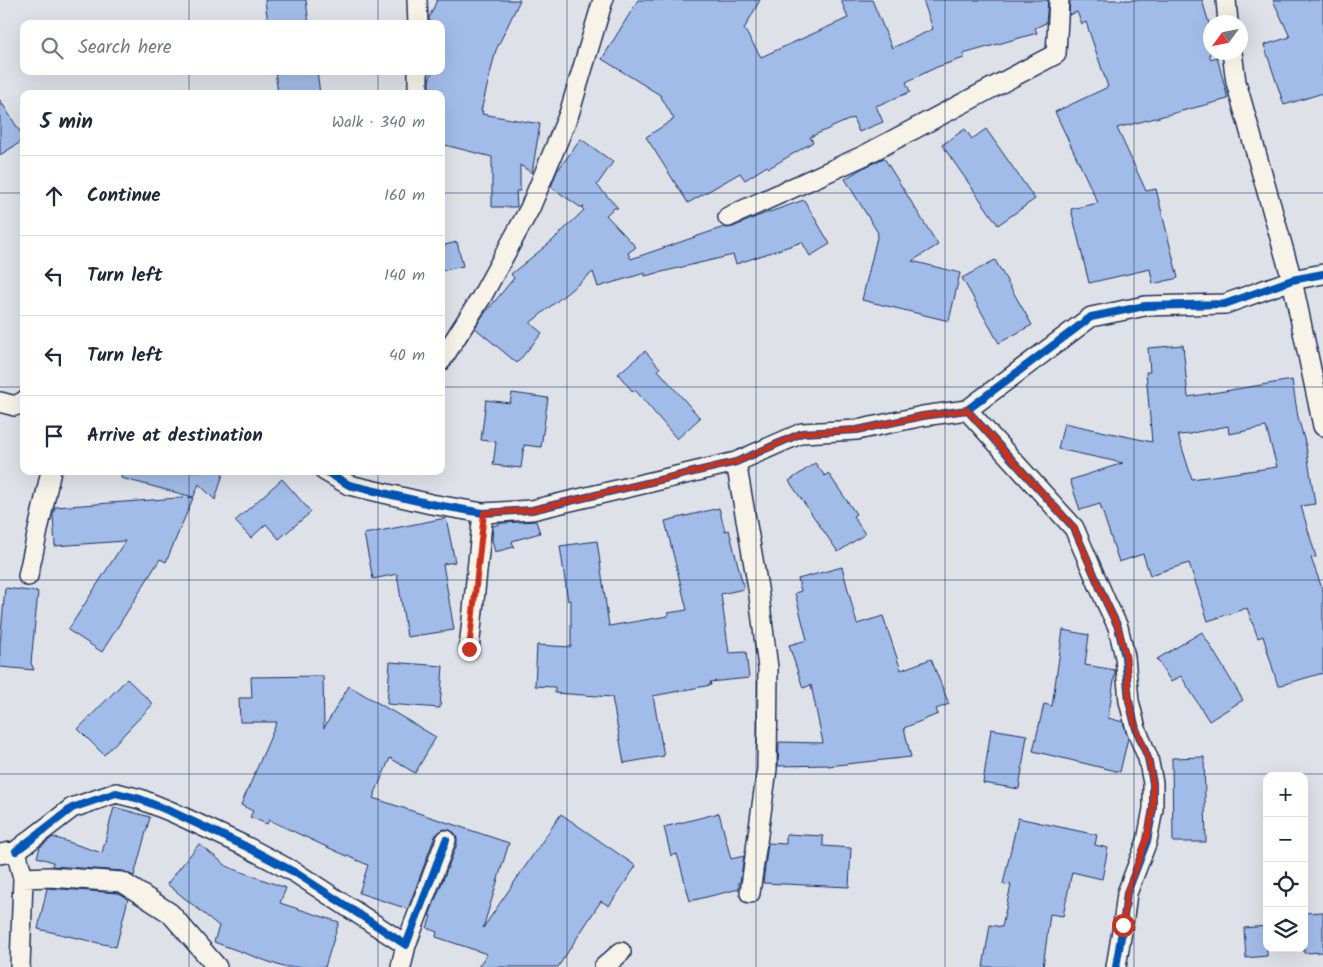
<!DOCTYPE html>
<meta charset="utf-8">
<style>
:root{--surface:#fff;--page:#f6f6f7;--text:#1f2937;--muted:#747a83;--line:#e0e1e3}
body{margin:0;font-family:Kalam,sans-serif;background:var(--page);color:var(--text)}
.controls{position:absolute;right:15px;bottom:15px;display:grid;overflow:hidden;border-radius:10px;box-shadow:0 5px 20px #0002}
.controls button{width:45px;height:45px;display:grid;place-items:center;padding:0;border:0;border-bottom:1px solid var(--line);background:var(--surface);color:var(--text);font:25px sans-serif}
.compass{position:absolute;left:1203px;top:15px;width:45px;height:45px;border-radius:50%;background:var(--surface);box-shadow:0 5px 20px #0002;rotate:237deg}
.stop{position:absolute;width:15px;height:15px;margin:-11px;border:4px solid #c8321e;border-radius:50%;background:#fff}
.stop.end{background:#c8321e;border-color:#fff;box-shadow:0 1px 5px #0008}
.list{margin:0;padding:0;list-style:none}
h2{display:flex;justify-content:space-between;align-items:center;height:65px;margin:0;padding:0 20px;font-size:21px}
h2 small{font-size:16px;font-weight:400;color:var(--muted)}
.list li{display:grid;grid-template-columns:32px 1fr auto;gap:15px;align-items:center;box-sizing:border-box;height:80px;padding:0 20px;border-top:1px solid var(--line)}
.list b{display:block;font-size:19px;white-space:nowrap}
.list em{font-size:16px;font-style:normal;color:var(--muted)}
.icon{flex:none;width:28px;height:28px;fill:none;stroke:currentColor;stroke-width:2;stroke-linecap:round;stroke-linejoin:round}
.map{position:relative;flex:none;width:1323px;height:967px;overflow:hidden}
.search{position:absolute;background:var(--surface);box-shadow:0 5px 20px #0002;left:20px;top:20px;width:425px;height:55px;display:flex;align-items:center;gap:12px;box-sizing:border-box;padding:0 18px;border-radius:10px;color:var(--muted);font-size:19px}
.panel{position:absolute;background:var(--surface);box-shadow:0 5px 20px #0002;left:20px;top:90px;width:425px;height:385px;border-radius:10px}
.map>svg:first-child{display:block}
.building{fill:#a2bce9;stroke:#1b2f5e;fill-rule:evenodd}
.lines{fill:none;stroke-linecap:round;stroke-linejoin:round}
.minor-casing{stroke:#1b2f5e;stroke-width:22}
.minor{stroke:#f7f3e8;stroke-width:19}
.cycleway-casing{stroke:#f7f3e8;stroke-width:11}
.cycleway{stroke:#0057b8;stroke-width:8}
.route{stroke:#c8321e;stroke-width:6}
.grid{fill:none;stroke:#1b2f5e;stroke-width:1;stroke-opacity:0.55}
</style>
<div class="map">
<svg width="1323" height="967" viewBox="0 0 1323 967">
<rect width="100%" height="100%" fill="#dee2e8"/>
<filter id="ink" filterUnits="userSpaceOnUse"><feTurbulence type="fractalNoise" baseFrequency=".02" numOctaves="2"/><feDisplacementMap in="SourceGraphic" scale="10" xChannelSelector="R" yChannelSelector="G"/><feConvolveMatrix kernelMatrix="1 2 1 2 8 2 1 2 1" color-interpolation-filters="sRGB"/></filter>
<g filter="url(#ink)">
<path class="building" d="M265 0H306L309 24H268Z
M437 0H520L496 50 481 111H483L482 114 540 124 532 173 520 165V191H516L517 207H492V157L441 144V94L429 93V81L432 71H441V24H436L429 21V18Z
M638 0H760L744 29 761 57 848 18 841 0H872L892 48 933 29 923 0H1048L1046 23 1035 28 1037 33 963 54 964 58 937 67 906 82 910 92 876 106 883 122 859 132 853 118 810 137 813 142 769 168 767 166 745 180 740 173 688 203 646 137 674 119 660 95 602 59Z
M1070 0H1202L1210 27V59L1217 57 1228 99 1117 128 1146 191 1156 189 1178 278 1153 284 1150 269 1089 283 1071 209 1098 203 1055 112 1108 87 1086 22 1082 24 1077 12 1069 15Z
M1273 0H1323V93L1284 105 1264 45 1290 37Z
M275 71H317L320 94H278Z
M0 100 24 138V140L0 155Z
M965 129 972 139 986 129 1035 199 998 225 942 145Z
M581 139 613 162 597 185 618 208H614L606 215 636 247 628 253 631 259 724 227 727 228 733 227 758 216 804 200 830 244 810 256 802 242 736 264 733 255 645 276V273L598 287 593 272 530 323 542 333 517 363 475 328 481 318 514 278 511 274 552 241 584 210 582 209 584 207H580L551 187 557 171Z
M884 158 938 245 912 261 960 273 949 321 862 300 878 233 845 179 861 169Z
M457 242 463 266 441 271V246Z
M995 260 1032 325 999 343 962 278Z
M1183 345 1188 397 1292 380 1298 417 1306 446 1315 504 1301 506 1316 557 1311 558 1323 591V673L1278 686 1263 636 1258 638 1247 608 1208 621 1189 563 1150 575 1143 554 1119 562 1100 504 1080 510 1070 480 1123 463 1058 449 1064 423 1152 442 1146 372H1150L1148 348ZM1228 426 1229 434 1266 427 1277 467 1192 479 1178 435 1192 434V433Z
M645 351 660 368 658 370 700 418 677 439 635 390 633 392 618 374Z
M512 393 548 398 541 447 524 445 521 468 493 465 496 442 481 440 486 400 510 403Z
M815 463 825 476 828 473 856 514 853 516 865 534 838 552 789 481Z
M122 471H224L215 500 199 484 166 562 160 559 102 652 68 630 125 541 55 546 53 515 55 507 193 497 121 478Z
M282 479 311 512 279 539 266 524 251 538 235 521Z
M719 508 725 531 729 530 744 589 721 594 729 653 746 652 749 678 710 682 711 685 653 696 664 756 624 763 612 697 555 693V687L535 686 537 645 571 647V600L568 601 560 546 597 541 609 626 668 616V613L687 610 665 521Z
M446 518 455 562 443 564 454 630 407 637 397 574 373 579 364 534Z
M536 521 540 533 512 541 514 547 495 552 492 540 493 526 503 523Z
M842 567 857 624 883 616 901 670 931 659 949 704 936 709 938 714 904 728 911 757 828 766V765L778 766 779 742 823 743 811 685 803 688 789 645 807 640 795 593 801 591 798 579Z
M5 588 38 592 31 663 34 670 0 667V644Z
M1063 630 1089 635 1085 665 1115 670V674L1108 718 1123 722 1128 738 1120 772 1033 751 1044 704 1052 706Z
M1202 632 1243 700 1209 721 1181 676 1171 682 1157 659Z
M390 662 443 666 440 708 387 704Z
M323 676 324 728 349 686 436 737 415 773 390 758 373 798 509 843 483 928 561 814 636 866 609 906 601 901 558 967H478L487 954 436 937 437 932 427 928 431 916H429L457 844V838L455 833 450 830 444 829 439 832 435 836 408 909 359 893 368 865 329 848 269 820 267 824 250 817 253 811 241 805 277 722H240L239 698H252L251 677Z
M127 679 153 704 104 755 78 729Z
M991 729 1027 735 1019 789 983 783Z
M1204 757 1206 842H1173L1172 758Z
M114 807 150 817 134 876 123 871 52 866 53 862 37 857 40 847 53 837 102 853Z
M719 813 731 859 744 856 740 882H739V889L690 901 680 864 677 854 671 856 664 827Z
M1018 818 1097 835 1095 845 1108 848 1102 879 1072 872 1063 916 1050 914 1043 967H983L990 925 1002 927 1011 885 1003 884Z
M786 834 823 836V846L851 848 849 887 763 883 768 843 786 844Z
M199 844 228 867 286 888 280 903 339 922 325 967H283L214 942 219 926 167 884Z
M47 888 118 893 128 899 116 947 38 929Z
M1323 912V952L1304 953V913Z
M1267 926V956L1246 958 1244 928Z"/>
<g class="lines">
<g class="minor-casing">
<path id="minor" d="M417 0 418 24
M1226 0 1228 22
M1232 52 1236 82 1292 280 1323 426
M418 71V94
M728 217 863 156 1056 54 1059 0
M441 361 481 298 530 208 569 114 603 0
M0 402 15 406 24 401
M967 410 1074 528 1106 602 1118 627 1125 657 1129 701 1136 729 1148 758 1153 783V809L1147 841 1127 893 1123 925 1116 967
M736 462 758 588 768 668 767 769 750 893
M325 471 349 485 431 504 483 513 532 510 736 462 802 433 857 430 923 416 967 410 1091 317 1145 306 1225 304 1292 280 1323 274
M28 576 51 471
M469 649 483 513
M16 851 50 825 72 808 116 793 140 799 172 812 245 846 296 873 406 945 446 840
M0 854 16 851 23 878 20 967
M23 878 49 877 122 882 170 913 217 967
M401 967 406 945
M604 967 621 952"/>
</g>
<use href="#minor" class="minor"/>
<g class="cycleway-casing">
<path id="cycleway" d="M967 410 1074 528 1106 602 1118 627 1125 657 1129 701 1136 729 1148 758 1153 783V809L1147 841 1127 893 1123 925 1116 967
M325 471 349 485 431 504 483 513 532 510 736 462 802 433 857 430 923 416 967 410 1091 317 1145 306 1225 304 1292 280 1323 274
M16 851 50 825 72 808 116 793 140 799 172 812 245 846 296 873 406 945 446 840"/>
</g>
<use href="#cycleway" class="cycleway"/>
</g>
</g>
<g class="lines" filter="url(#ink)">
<path class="route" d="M469 649 484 513 532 510 736 462 802 433 857 430 923 416 967 410 1074 528 1106 602 1118 627 1126 657 1129 701 1136 728 1148 758 1153 783V809L1146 841 1127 892 1123 925"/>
</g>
<path class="grid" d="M189 0V24M378 0V24M567 0V967M756 0V967M945 0V967M1134 0V967M189 71V94M378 71V94M0 193H24M441 193H1323M0 387H24M441 387H1323M189 471V967M378 471V967M0 580H1323M0 774H1323"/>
</svg>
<div class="controls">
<button>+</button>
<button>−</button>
<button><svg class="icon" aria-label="locate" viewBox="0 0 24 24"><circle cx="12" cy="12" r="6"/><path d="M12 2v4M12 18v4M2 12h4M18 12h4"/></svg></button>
<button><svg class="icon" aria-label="layers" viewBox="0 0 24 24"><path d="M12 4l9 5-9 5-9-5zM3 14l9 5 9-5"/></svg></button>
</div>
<svg class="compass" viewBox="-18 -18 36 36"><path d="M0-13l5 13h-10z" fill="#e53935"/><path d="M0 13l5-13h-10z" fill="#747a83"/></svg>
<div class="stop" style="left:1123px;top:925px"></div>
<div class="stop end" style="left:469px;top:649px"></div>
<div class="search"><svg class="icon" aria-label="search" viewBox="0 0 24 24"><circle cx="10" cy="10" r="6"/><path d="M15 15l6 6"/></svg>Search here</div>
<section class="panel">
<h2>5 min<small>Walk · 340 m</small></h2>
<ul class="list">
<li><svg class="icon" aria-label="ahead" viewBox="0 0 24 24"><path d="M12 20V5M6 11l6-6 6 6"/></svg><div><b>Continue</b></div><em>160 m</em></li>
<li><svg class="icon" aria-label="left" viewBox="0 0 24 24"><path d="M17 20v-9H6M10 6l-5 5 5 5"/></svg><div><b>Turn left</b></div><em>140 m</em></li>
<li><svg class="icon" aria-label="left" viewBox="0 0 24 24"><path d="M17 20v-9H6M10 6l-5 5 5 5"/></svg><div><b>Turn left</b></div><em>40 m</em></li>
<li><svg class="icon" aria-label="arrive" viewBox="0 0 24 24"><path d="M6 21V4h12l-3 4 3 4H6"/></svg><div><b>Arrive at destination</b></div></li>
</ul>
</section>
</div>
